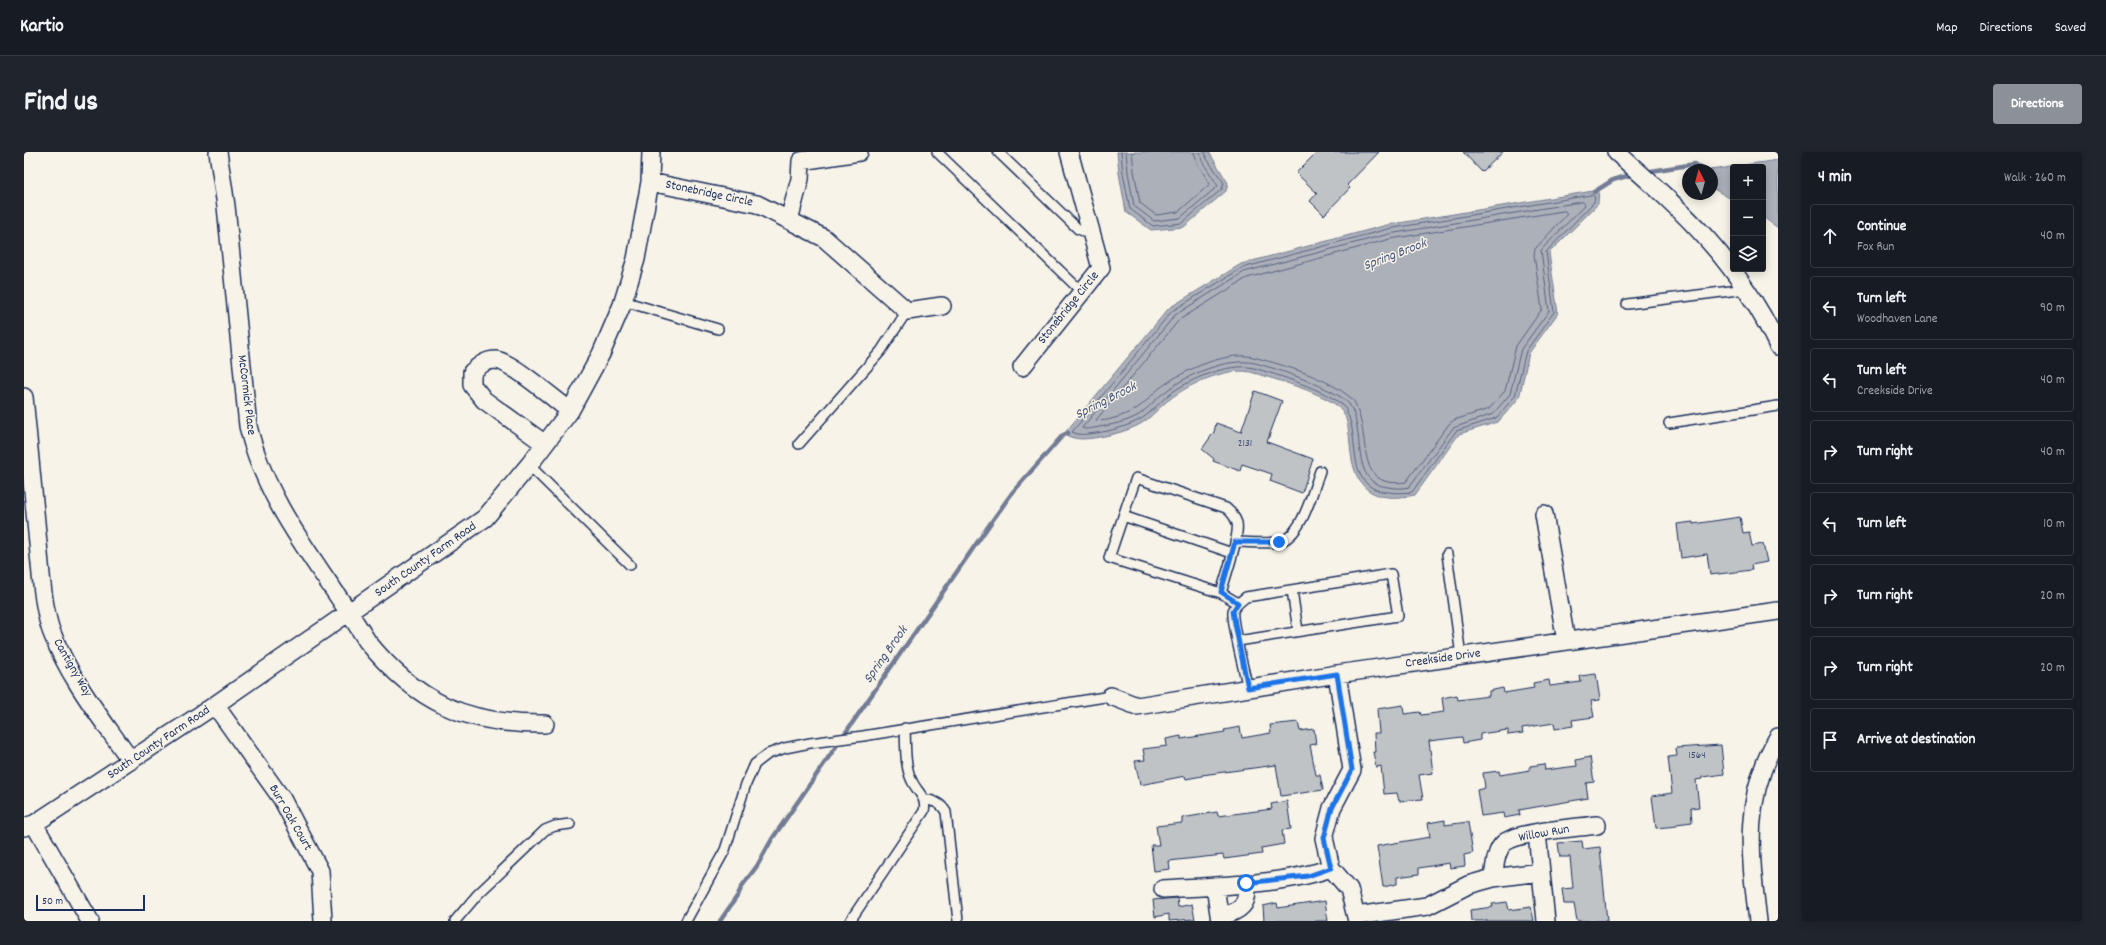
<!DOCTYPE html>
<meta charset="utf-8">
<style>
:root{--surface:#171b24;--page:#20242c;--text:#f1f3f6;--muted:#9ea1a6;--line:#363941;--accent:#8c9099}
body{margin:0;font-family:Dekko,sans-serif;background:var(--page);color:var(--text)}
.controls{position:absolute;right:12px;top:12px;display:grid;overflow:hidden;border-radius:4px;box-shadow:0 2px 10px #0003}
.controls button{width:36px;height:36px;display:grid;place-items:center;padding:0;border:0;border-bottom:1px solid var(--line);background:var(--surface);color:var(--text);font:20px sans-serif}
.compass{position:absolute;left:1658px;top:12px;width:36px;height:36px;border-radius:50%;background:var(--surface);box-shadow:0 2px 10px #0003;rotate:354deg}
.scale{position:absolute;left:12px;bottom:10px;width:109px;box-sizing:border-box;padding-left:4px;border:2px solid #1b2f5e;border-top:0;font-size:11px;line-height:14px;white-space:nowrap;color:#1b2f5e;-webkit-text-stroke:3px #f7f3e8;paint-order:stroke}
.stop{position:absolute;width:12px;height:12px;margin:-9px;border:3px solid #1a73e8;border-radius:50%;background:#fff}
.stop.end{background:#1a73e8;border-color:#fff;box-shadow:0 1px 4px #0008}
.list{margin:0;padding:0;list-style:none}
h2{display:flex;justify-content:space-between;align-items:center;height:52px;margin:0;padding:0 16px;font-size:17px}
h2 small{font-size:13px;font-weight:400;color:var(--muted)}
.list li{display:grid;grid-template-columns:26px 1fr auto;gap:12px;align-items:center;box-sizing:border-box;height:64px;margin:0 8px 8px;padding:0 8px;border:1px solid var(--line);border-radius:4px}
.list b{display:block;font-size:15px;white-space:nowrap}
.list p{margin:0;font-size:13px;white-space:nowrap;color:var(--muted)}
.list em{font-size:13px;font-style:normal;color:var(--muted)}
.icon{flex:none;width:22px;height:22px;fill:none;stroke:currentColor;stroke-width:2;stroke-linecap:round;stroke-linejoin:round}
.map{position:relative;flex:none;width:1754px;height:769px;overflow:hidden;border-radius:4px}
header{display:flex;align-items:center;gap:24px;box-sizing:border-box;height:56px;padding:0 20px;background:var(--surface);border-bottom:1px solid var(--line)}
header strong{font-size:19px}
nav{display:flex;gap:22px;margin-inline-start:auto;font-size:14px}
.intro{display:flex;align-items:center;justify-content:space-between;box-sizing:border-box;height:96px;padding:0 24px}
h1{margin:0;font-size:28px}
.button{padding:10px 18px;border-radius:4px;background:var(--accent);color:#fff;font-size:14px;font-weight:700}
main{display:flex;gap:24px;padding:0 24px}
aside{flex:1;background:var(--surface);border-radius:4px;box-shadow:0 2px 10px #0003}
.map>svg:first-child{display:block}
.water{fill:#acb0b9;stroke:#727c95}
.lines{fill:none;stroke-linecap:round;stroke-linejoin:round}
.shore{stroke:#556382;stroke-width:1}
.stream{stroke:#727c95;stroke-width:4.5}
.building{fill:#c0c3c5;stroke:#1b2f5e}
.service-casing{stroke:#1b2f5e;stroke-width:12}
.minor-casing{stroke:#1b2f5e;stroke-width:20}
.service{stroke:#f7f3e8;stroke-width:9}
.minor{stroke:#f7f3e8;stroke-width:17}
.route{stroke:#1a73e8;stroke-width:5}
.labels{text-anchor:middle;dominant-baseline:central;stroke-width:3;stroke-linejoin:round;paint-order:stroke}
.number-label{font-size:11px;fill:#445478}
.street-label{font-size:13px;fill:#1b2f5e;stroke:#f7f3e8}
.water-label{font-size:14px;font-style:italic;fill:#465679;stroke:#f7f3e8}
</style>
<header>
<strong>Kartio</strong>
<nav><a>Map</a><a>Directions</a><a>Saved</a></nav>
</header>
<div class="intro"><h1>Find us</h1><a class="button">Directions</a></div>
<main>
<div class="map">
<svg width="1754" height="769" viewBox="0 0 1754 769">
<rect width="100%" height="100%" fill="#f7f3e8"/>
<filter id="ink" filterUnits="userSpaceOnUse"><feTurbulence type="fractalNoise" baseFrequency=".025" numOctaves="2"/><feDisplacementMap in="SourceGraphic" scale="8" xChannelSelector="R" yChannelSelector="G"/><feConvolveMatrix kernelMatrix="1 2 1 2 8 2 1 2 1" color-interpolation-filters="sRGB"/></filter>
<g filter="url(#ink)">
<path class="water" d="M1093 0H1185L1204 31 1202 39 1160 75 1127 78 1102 60 1095 21Z
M1754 8V76L1739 65V15H1709V48L1688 36V18H1686Z
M1575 38 1574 52 1525 101 1534 161 1505 201 1495 246 1474 270 1435 282 1391 343C1346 352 1329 335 1326 292 1325 282 1324 265 1317 257 1301 241 1253 228 1230 221 1206 213 1165 232 1146 247 1136 254 1128 265 1118 271 1104 280 1073 287 1057 287 1051 287 1045 284 1039 283L1145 156 1217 112 1363 73Z"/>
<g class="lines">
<path class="shore" d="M1097 0 1099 21 1106 57 1129 74 1158 71 1198 37 1200 31 1183 7 1181 0
M1102 0 1104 20 1110 54 1130 69 1156 66 1194 34 1178 9 1176 0
M1108 0 1110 19 1116 51 1132 63 1154 60 1186 32 1173 11 1170 0
M1568 43 1571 45 1570 50 1522 100 1530 160 1502 199 1491 244 1472 266 1432 279 1388 340C1380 341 1372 341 1364 340 1323 337 1335 293 1325 265 1323 262 1322 257 1320 254 1302 238 1254 223 1230 216 1204 210 1163 228 1143 244 1134 252 1125 263 1115 268 1102 275 1086 279 1072 281 1063 282 1056 284 1048 280L1148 159 1218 116 1364 77Z
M1559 50 1561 53 1517 98 1525 159 1497 197 1486 242 1469 262 1429 276 1385 335C1378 337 1371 336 1364 335 1324 332 1343 277 1325 252 1313 237 1251 216 1231 211 1203 205 1162 223 1141 240 1131 247 1123 258 1113 264 1102 270 1087 273 1075 275 1070 276 1063 278 1058 276L1151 163 1220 120 1365 82Z
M1541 59 1543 62 1511 97 1510 103 1518 157 1492 194 1481 239 1465 257 1430 268 1425 272 1382 330C1332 337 1346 291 1334 260 1333 255 1331 250 1328 247 1305 226 1262 214 1233 206 1205 197 1160 218 1137 235 1128 242 1120 253 1110 258 1101 263 1081 271 1072 268L1155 168 1223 126 1366 87Z"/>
<path class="stream" d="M1621 20 1671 12 1680 18
M1570 40 1589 28 1610 22
M696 769 714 743 718 734 733 714 748 687 968 369 988 341 1039 283 1044 281"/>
</g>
<path class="building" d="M1293 0H1355L1323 33 1326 36 1300 63 1286 49 1293 41 1272 21Z
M1439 0H1479L1458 20Z
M1231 239 1258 249 1243 290 1289 307 1278 341 1246 329 1248 322 1218 312 1216 319 1189 309 1190 307 1178 297 1190 280 1192 271 1217 280Z
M1716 365 1719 381 1725 380 1728 394 1739 392 1743 410 1727 413 1728 418 1686 423 1683 402 1657 406 1653 372 1669 370V372Z
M1572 522 1576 548 1567 549 1570 565 1548 568 1549 574 1531 577 1530 571 1498 576 1499 581 1484 583V578L1456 582V588L1439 591 1438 585 1405 589 1409 621 1395 623 1399 647 1375 649 1373 641 1360 642 1357 614 1352 615 1349 600H1351L1350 581H1355L1353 557 1379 553 1380 562 1396 560 1397 563 1420 560 1418 546 1433 543 1434 548 1465 544V539L1479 536 1480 541 1510 536 1509 531 1525 528 1526 534 1557 530 1556 524Z
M1274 570 1276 579 1290 577 1292 592 1286 593 1292 623H1296L1299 638 1257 644 1252 613 1178 623V624L1162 627 1161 624 1116 633 1111 609 1121 608 1119 597 1143 594 1142 587 1157 584V587L1201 580 1200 578 1216 575 1218 586 1247 581 1246 573Z
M1697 593 1700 622 1678 625V627L1672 628 1675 655 1667 656 1668 670 1653 672V674L1632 676 1628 644 1648 641 1644 605 1653 604 1652 596Z
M1566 605 1570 630 1562 631 1564 646 1495 658 1496 663 1480 666 1479 661 1457 664 1453 638 1461 636 1459 621 1475 619 1476 623 1506 618V614L1520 612 1521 618 1553 614 1552 608Z
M1263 649 1267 677 1258 678 1260 692 1237 696 1238 702 1215 705 1200 707 1199 703 1145 709 1146 717 1130 719 1127 693H1135L1132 674 1158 671V666L1193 660 1194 664 1248 657 1247 652Z
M1421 668V673L1444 670 1449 701 1440 703 1441 714 1426 716 1425 711 1395 716V722L1373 725V732L1359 735 1353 694 1406 685 1404 671Z
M1558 689 1559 697 1576 695 1583 769H1553L1550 752H1540L1538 737 1549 736 1546 705H1536L1534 691Z
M1153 746 1154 755 1168 752 1171 767 1145 769V762L1131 765 1129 748Z
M1301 749 1304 769H1240L1239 754 1253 751 1254 756Z
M1483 750 1485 758 1507 755 1510 769H1447L1446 758 1469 755 1468 752Z"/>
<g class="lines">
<g class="service-casing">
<path id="service" d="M913 0 1058 140
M974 0 1054 77 1067 82
M599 149 694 177
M1603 152 1722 137
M1645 271 1754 254
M775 292 857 199 883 159
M505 313 606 413
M1099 364 1208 401
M1211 390C1225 390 1240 392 1254 390 1278 386 1289 338 1296 319
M1423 402 1437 504
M1268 438 1274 479
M1197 441C1201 426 1216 384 1213 371 1211 365 1207 360 1202 356L1112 326 1085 406 1197 441 1214 451
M1214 489 1374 464 1367 422 1222 445C1217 449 1211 453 1209 459 1207 470 1221 522 1224 537
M900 647C910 649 917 651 922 660L934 769
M431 769 454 742 521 678 531 674 546 672
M662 769 701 698 722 632 731 612 744 602 761 596 786 591 839 584 1087 544
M826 769 900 659C903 646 895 642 889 631 880 615 882 594 881 576"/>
</g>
<g class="minor-casing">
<path id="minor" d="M194 0 202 54 224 274C243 356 300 418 343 489 392 550 442 573 521 572
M1592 0C1661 61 1714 109 1754 194
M626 30 733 52 800 86 883 159 918 154
M765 68 776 27 777 9 835 0
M998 215 1077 116 1045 0
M0 245 18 433C20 449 22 466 28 481 46 528 79 568 107 609
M521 292 460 248 448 233V220C456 213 462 208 472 208 486 209 533 249 546 259
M1520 362 1542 489
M1313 522 1328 618 1308 656 1300 686 1307 716 1325 737 1333 769
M1087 544 1113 554 1313 522 1754 459
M191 553 258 647 296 719 299 769
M10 672 66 769
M0 675 10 672 191 553 461 366 505 313 546 259 577 202 598 153 612 107 626 30 627 0
M1513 681 1522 769
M1469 726C1471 715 1471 699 1480 691 1495 679 1552 676 1573 673
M1191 734 1196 769
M1139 737C1191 734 1258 733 1307 716
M1196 764C1215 760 1226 753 1222 731
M1332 764 1403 754 1444 733 1469 726 1516 720
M1734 769C1726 702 1718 646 1754 585"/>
</g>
<use href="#service" class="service"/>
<use href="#minor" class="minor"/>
</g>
</g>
<g class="lines" filter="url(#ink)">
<path class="route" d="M1222 731 1284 724 1307 716 1300 686 1308 656 1328 618 1313 522 1224 536 1211 472 1209 459 1214 451 1197 440 1211 390H1255"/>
</g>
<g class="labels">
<g class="number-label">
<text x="1221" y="292">2131</text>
<text x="1673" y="604">1564</text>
</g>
<g class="street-label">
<text transform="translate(685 42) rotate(12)">Stonebridge Circle</text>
<text transform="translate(1045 156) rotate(-51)">Stonebridge Circle</text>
<text transform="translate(222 243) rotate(83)">McCormick Place</text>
<text transform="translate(402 408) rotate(-35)">South County Farm Road</text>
<text transform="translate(1419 507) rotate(-8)">Creekside Drive</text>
<text transform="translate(48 516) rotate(60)">Cantigny Way</text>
<text transform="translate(135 591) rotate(-34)">South County Farm Road</text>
<text transform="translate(266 666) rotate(60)">Burr Oak Court</text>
<text transform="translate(1520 682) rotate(-10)">Willow Run</text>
</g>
<g class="water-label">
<text transform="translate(1371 103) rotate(-21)">Spring Brook</text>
<text transform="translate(1082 249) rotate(-27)">Spring Brook</text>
<text transform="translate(862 503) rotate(-55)">Spring Brook</text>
</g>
</g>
</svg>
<div class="controls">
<button>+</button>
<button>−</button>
<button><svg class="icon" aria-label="layers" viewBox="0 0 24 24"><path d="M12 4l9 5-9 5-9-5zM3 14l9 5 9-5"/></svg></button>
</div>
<svg class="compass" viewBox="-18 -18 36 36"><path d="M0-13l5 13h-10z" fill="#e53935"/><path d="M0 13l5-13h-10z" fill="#9ea1a6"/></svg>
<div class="scale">50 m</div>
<div class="stop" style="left:1222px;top:731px"></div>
<div class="stop end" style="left:1255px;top:390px"></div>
</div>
<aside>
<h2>4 min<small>Walk · 260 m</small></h2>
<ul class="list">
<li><svg class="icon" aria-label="ahead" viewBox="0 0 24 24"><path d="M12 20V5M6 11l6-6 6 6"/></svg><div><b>Continue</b><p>Fox Run</p></div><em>40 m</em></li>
<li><svg class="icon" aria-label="left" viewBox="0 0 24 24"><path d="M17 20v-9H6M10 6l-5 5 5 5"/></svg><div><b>Turn left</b><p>Woodhaven Lane</p></div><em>90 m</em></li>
<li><svg class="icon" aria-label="left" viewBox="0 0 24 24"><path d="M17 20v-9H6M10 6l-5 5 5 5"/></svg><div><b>Turn left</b><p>Creekside Drive</p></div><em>40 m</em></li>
<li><svg class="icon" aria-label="right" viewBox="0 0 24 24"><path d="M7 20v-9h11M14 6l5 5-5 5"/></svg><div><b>Turn right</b></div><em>40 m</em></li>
<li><svg class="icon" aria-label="left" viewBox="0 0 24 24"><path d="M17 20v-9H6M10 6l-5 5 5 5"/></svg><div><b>Turn left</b></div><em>10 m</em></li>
<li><svg class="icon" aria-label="right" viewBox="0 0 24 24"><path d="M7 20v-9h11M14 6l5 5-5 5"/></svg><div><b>Turn right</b></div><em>20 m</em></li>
<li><svg class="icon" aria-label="right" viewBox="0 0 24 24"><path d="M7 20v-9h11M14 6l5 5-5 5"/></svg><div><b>Turn right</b></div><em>20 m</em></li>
<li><svg class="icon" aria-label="arrive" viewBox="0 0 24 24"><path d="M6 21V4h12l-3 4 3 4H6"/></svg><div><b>Arrive at destination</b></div></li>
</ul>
</aside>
</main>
